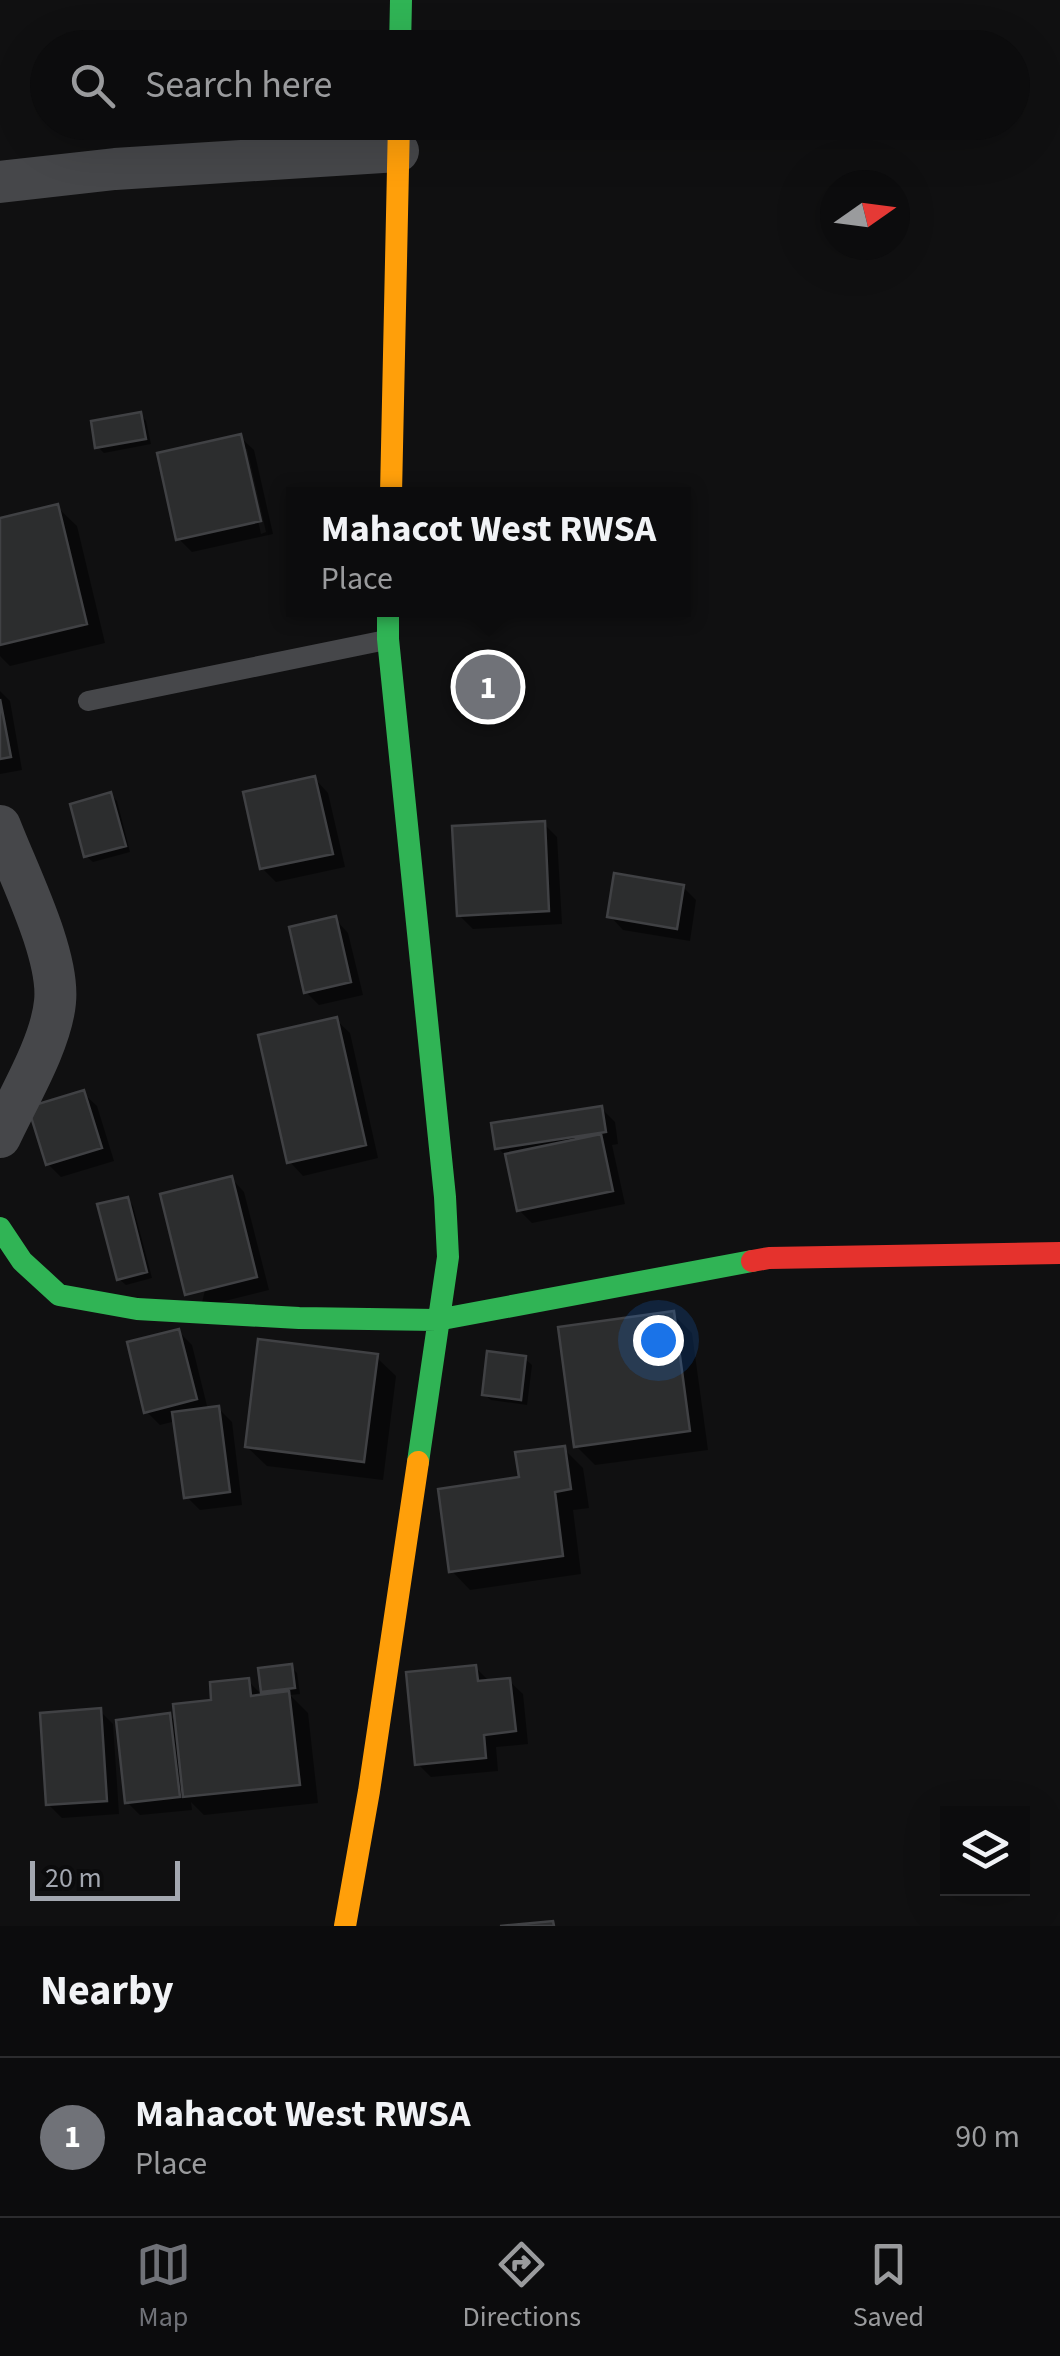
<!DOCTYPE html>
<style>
:root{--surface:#0c0c0d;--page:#1a1a1b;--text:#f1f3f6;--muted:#9a9b9d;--line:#2c2c2e;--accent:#707278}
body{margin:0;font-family:"Source Sans 3",sans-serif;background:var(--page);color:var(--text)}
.controls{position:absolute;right:30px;bottom:30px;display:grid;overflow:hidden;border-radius:0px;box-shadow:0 10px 40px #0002}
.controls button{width:90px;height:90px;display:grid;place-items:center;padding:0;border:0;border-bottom:2px solid var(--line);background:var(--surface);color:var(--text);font:50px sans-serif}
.compass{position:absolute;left:820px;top:170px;width:90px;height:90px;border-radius:50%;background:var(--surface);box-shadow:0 10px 40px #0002;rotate:76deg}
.scale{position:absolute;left:30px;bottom:25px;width:150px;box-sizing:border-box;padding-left:10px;border:5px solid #a3a7b0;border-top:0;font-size:28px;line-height:35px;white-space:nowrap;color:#a3a7b0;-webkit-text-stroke:8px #0b0b0c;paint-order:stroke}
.you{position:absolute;left:658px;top:1340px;width:35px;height:35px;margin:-25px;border:8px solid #fff;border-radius:50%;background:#1a73e8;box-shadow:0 0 0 15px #1a73e833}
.badge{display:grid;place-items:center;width:65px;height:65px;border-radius:50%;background:var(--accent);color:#fff;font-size:32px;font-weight:700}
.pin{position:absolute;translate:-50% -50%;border:5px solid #fff;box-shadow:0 2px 10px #0006}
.popup{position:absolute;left:286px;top:487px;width:405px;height:130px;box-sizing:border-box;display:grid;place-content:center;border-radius:0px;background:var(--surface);filter:drop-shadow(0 2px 8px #0005);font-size:32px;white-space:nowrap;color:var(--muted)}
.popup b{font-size:38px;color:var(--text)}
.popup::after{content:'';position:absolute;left:50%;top:100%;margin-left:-20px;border:20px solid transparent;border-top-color:var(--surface)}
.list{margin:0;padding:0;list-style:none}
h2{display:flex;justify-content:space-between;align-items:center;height:130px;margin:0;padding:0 40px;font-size:42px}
h2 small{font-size:32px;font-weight:400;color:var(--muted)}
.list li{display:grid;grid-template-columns:65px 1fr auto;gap:30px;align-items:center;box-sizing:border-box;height:160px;padding:0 40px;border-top:2px solid var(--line)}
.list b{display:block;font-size:38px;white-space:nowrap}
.list p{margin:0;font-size:32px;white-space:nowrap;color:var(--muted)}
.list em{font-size:32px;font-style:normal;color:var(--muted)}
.icon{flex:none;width:55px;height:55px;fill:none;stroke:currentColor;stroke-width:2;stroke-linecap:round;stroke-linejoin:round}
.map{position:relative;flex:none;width:1060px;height:1926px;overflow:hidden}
.search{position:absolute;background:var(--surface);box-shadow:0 10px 40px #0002;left:30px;right:30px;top:30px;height:110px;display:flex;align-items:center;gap:25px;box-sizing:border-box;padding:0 35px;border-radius:55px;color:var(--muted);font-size:38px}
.sheet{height:290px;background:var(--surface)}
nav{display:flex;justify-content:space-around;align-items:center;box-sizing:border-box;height:140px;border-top:2px solid var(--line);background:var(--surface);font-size:28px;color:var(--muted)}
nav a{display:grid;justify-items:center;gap:5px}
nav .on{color:var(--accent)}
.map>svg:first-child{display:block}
.shadow{fill:#0007;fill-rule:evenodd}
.building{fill:#2c2d2e;stroke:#404144;stroke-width:2.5}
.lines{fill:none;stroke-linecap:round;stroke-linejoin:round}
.lane{stroke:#46474a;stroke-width:20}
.street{stroke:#46474a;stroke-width:42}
.fast{stroke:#30b455;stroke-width:22}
.slow{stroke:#ff9f0a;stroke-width:22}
.jam{stroke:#e5322d;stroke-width:22}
</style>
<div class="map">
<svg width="1060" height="1926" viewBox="0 0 1060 1926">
<rect width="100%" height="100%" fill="#101011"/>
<path class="shadow" d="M140 414 146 421 151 444 104 453 98 447Z
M240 437 254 450 273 534 192 552 178 538ZM242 449H247L266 532 261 534Z
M57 507 77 526 105 643 10 666 0 656V521Z
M496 683 506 699 502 707 493 709 486 702Z
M0 691 10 701 22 770 0 774Z
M315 779 328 793 345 867 276 882 262 868Z
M111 795 117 801 130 852 93 862 86 856Z
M544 824 557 837 562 924 473 929 459 915Z
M683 887 696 900 690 941 623 930 610 916Z
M335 919 348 933 363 995 319 1005 306 992Z
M336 1020 350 1033 378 1158 303 1176 290 1162Z
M83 1093 97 1106 114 1161 61 1177 48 1164Z
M601 1108 615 1122 618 1144 612 1145 625 1204 532 1223 519 1210 509 1159 498 1148Z
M231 1178 244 1192 269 1290 201 1307Z
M127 1199 133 1206 152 1278 126 1285 119 1279Z
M673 1314 692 1333 708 1450 595 1465 576 1446Z
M179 1332 192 1345 208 1410 218 1408 232 1422 242 1505 200 1510 186 1496 176 1421 160 1425 146 1411Z
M376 1357 396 1376 383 1480 267 1466 247 1447Z
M525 1359 532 1365 527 1405 491 1400 484 1394Z
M564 1449 583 1468 589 1508 573 1510 581 1574 470 1590 451 1570Z
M291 1667 297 1673 300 1694 290 1695 308 1713 318 1803 204 1815 191 1802 192 1810 140 1815 127 1802 170 1716 178 1724 248 1681 264 1697 261 1670Z
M475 1667 489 1681H509L523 1694 528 1744 496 1747 498 1771 431 1777 418 1764Z
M100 1711 113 1724 119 1814 62 1818 48 1804Z"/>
<path class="building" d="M141 412 146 439 95 448 91 421Z
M241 434 261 521 176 540 157 453Z
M58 504 87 624 0 645V518Z
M486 677 497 680 501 691 496 701 485 703 476 696V684Z
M0 699 11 757 0 759Z
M315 776 333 854 260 869 243 792Z
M111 792 126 846 84 857 70 804Z
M545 821 549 911 457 916 452 826Z
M614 873 684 885 677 929 607 917Z
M336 916 351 982 304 993 289 927Z
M337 1017 366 1145 287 1163 258 1035Z
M84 1090 102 1148 46 1165 28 1107Z
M602 1106 606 1132 495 1149 491 1123Z
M601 1134 613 1191 517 1211 505 1154Z
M232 1176 257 1277 185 1295 160 1194Z
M128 1197 147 1272 117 1280 97 1204Z
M674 1311 690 1431 574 1447 558 1327Z
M179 1329 197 1399 144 1413 127 1342Z
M258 1339 378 1354 364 1462 245 1447Z
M487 1351 526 1356 521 1400 482 1395Z
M219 1406 230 1492 184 1498 172 1412Z
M565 1446 571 1489 555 1492 563 1556 449 1572 438 1489 519 1477 515 1452Z
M292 1664 295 1688 261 1692 258 1668Z
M476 1665 478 1681 510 1678 516 1731 484 1735 486 1758 415 1765 406 1672Z
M249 1678 251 1696 289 1691 300 1785 183 1797 173 1704 211 1700 210 1682Z
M101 1708 107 1801 46 1805 40 1713Z
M170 1713 180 1797 125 1803 116 1720Z
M553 1921 554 1926H500Z"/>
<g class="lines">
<path class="lane" d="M88 701 386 640"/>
<path class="street" d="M0 182 115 169 398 151
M0 826C18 873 60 955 55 1002 51 1044 18 1098 0 1137"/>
<path class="fast" d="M400 48 401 0
M388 610V639L445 1197 448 1257 418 1462
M0 1228 22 1261 59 1295 137 1309 299 1318 437 1320 752 1261"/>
<path class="slow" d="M391 494 399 122
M345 1926 369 1791 418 1462"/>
<path class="jam" d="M752 1261 769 1258 1060 1253"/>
</g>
</svg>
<div class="controls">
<button><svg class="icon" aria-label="layers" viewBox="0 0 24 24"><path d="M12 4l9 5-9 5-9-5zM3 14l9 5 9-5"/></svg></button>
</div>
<svg class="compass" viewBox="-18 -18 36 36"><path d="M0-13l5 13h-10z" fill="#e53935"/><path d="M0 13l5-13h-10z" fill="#9a9b9d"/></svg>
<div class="scale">20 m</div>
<div class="you"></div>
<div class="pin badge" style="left:488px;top:687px">1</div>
<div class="popup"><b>Mahacot West RWSA</b>Place</div>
<div class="search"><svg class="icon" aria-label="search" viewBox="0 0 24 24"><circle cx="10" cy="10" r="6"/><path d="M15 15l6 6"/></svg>Search here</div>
</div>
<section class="sheet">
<h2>Nearby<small></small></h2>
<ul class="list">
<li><span class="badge">1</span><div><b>Mahacot West RWSA</b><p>Place</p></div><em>90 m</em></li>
</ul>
</section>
<nav>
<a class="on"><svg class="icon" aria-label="map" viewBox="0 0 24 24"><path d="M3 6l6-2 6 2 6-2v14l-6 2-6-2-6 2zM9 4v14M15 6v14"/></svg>Map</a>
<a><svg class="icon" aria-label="directions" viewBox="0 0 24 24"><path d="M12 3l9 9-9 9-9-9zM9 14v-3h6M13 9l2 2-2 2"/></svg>Directions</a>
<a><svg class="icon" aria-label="saved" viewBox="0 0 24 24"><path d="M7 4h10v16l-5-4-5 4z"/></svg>Saved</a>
</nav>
